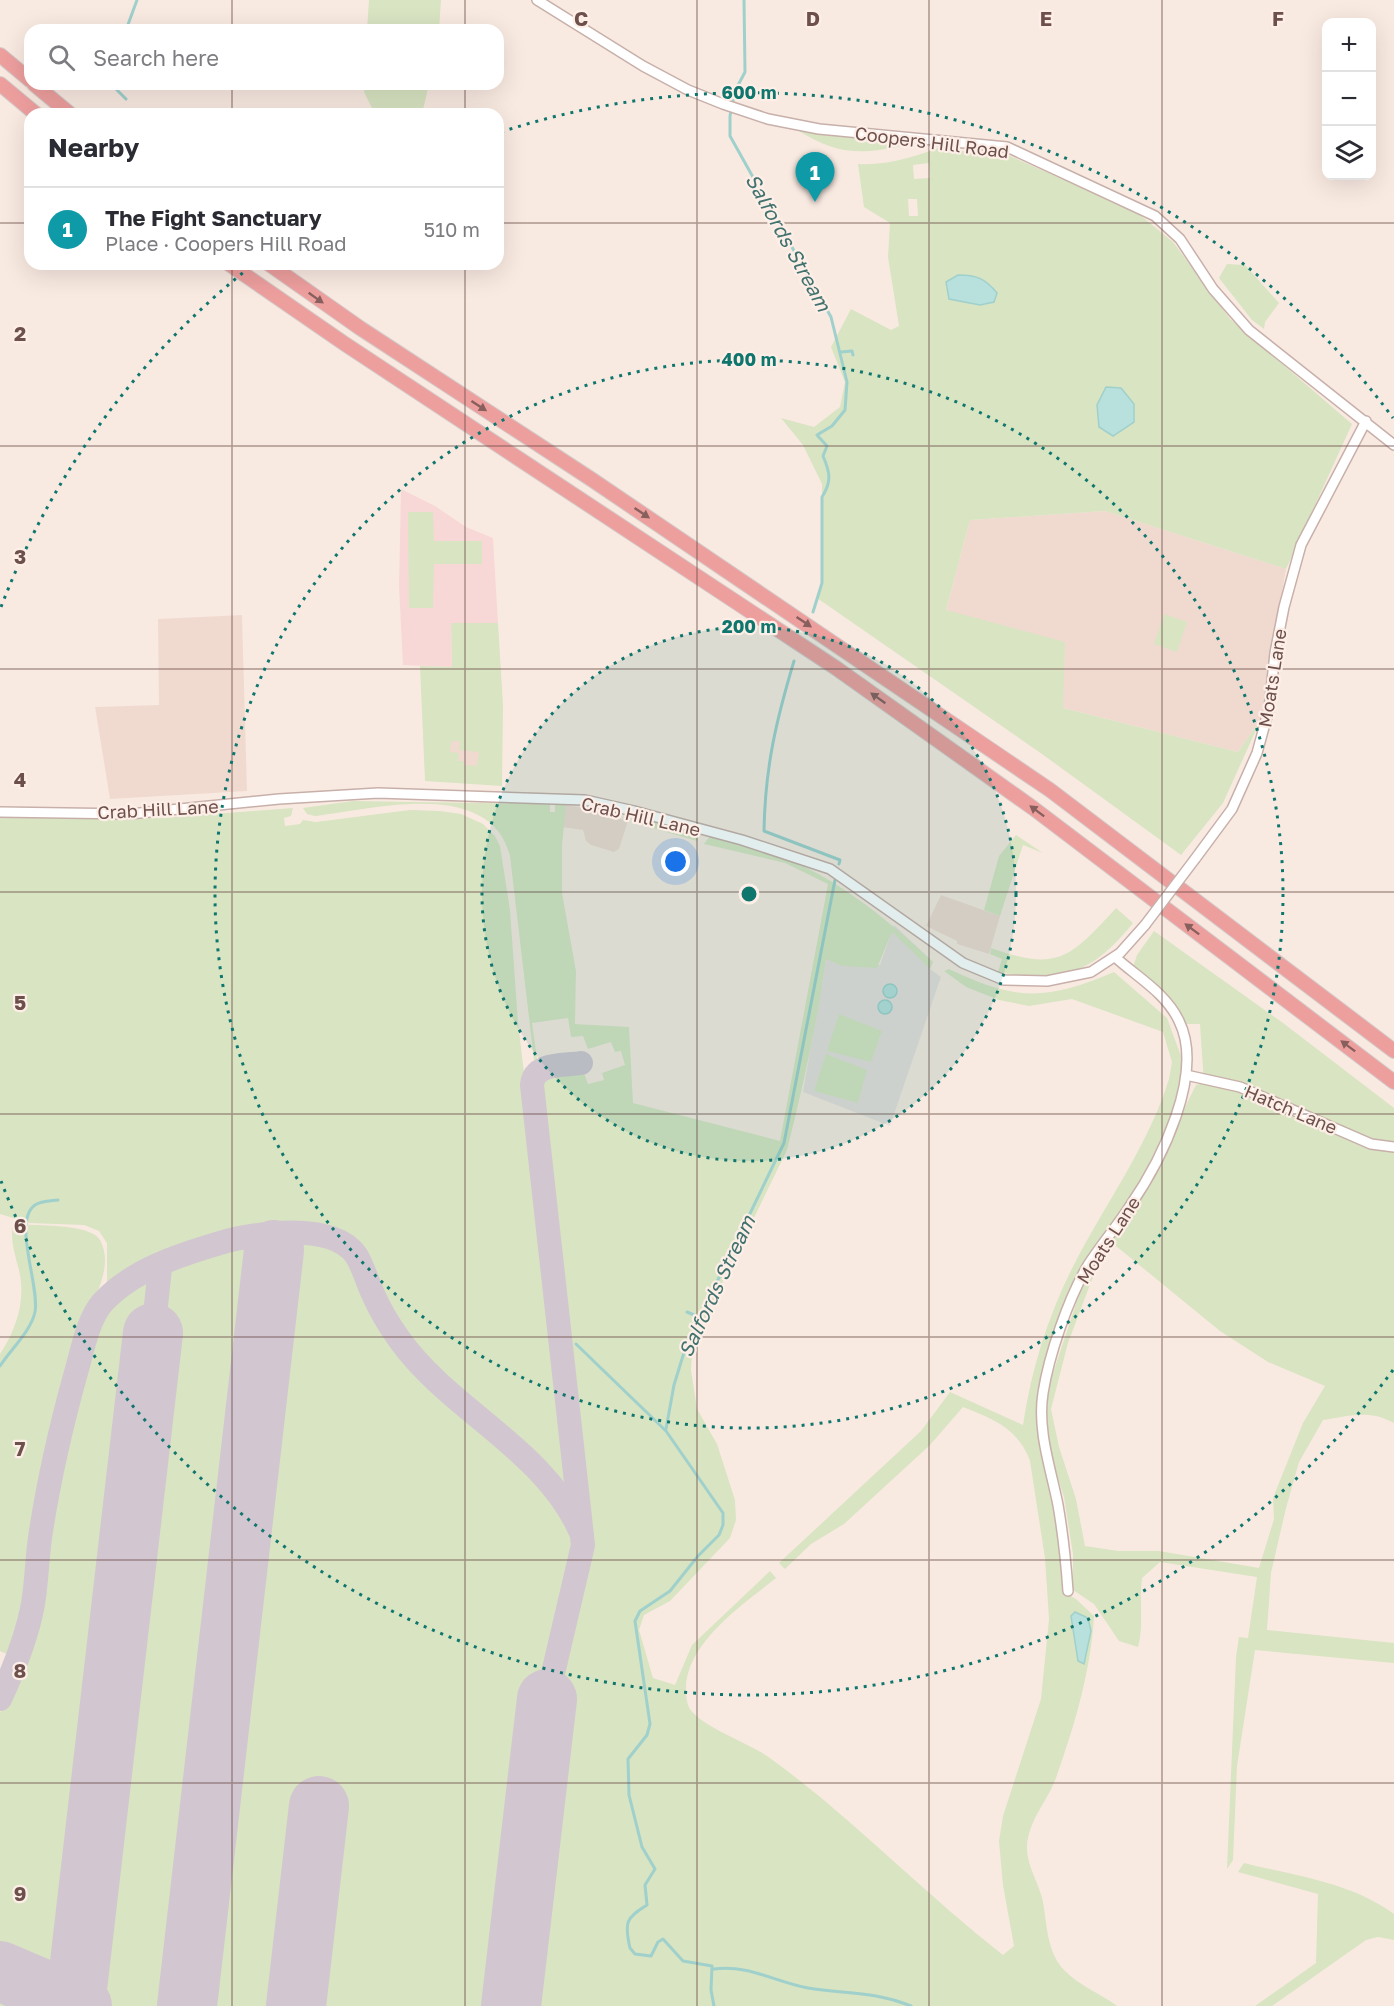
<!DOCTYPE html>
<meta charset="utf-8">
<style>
:root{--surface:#fff;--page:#f2f2f3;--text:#2b2b33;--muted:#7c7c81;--line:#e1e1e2;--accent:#d75255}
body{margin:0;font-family:"Golos Text",sans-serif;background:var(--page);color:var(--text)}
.controls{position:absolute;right:18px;top:18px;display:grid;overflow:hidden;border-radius:12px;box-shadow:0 6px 24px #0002}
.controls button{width:54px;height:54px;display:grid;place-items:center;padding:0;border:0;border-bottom:2px solid var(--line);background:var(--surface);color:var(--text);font:30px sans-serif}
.you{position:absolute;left:676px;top:862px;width:21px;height:21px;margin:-15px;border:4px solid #fff;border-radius:50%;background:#1a73e8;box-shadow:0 0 0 9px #1a73e833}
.badge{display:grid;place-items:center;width:39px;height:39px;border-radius:50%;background:var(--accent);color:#fff;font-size:20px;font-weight:700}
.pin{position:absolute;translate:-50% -50px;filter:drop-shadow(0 2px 3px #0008)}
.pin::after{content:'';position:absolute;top:32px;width:21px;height:18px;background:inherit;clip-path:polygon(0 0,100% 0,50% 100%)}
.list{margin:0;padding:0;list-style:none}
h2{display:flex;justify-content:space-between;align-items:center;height:78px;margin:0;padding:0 24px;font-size:26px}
h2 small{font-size:20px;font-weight:400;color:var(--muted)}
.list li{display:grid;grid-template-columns:39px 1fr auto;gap:18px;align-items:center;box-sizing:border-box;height:84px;padding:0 24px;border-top:2px solid var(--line)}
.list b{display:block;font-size:22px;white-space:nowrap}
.list p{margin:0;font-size:20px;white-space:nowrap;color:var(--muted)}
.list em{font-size:20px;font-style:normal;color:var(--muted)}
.icon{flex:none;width:33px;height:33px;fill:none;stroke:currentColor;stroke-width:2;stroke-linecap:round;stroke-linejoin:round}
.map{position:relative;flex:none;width:1394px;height:2006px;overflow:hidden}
.search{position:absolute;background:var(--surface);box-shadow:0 6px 24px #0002;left:24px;top:24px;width:480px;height:66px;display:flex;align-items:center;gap:15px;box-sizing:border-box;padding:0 21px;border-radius:18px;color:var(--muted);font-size:22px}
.panel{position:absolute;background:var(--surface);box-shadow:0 6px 24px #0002;left:24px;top:108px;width:480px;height:162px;border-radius:18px}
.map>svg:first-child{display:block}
.residential{fill:#f0dad0}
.commercial{fill:#f8d8d6}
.industrial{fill:#e8dfdc}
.green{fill:#d8e4c2;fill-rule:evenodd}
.water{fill:#b8e0dc;stroke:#a0d0cc;stroke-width:1.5}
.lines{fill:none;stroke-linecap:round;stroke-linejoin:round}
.stream{stroke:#a0d0cc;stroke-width:3}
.taxiway{stroke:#d2c6d0;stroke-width:24}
.runway{stroke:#d2c6d0;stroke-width:60}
.minor-casing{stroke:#c8b0aa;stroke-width:12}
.highway-casing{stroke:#d3cac9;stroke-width:16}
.minor{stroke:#fff;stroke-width:9}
.highway{stroke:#ed9f9e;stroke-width:14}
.minor-bridge-casing{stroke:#c8b0aa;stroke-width:12;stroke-linecap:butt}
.minor-bridge{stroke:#fff;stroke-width:9}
.oneway{fill:#875f5c}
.grid{fill:none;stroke:#6d4f4b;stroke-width:1.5;stroke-opacity:0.55}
.ring{fill:none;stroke:#0f766e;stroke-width:3;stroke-dasharray:3 6}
.labels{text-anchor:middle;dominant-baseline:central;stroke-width:4.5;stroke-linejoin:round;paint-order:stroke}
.street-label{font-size:18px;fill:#6d4f4b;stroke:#fdefe7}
.water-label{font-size:20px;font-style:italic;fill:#41726e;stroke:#fdefe7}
.grid-label{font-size:20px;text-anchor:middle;font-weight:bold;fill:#6d4f4b;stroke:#fdefe7;stroke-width:4.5;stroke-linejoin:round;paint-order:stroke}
.centre{fill:#0f766e;stroke:#fdefe7;stroke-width:3}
.ring-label{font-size:18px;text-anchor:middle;font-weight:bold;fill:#0f766e;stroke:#fdefe7;stroke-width:4.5;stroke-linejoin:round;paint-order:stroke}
</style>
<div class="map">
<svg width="1394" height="2006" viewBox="0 0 1394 2006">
<rect width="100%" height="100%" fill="#f9eae1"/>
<path class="residential" d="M1105 511 1286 569 1261 719 1238 752 1063 708 946 610 970 520Z
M242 615 247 791 110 799 95 707 159 705 158 619Z
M448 739 462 740 481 749 479 769 462 768 437 753Z
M566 805 618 812 616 818 628 821 619 849 614 852 591 845 586 841 583 830 562 827Z
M941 895 1000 916 989 954 957 944V941L926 926Z"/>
<path class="commercial" d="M401 489 435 506 466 527 493 538 498 623H451L452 667 403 665 399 587Z"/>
<path class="industrial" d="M894 925 933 962 930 969 941 977 890 1126 803 1092 826 958 880 965Z"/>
<path class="green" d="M369 0H441L439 30H367Z
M365 84H429L422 114H375L364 92Z
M797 130 910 144C863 155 839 156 797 130Z
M943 146 974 154 1010 156 1135 211 1173 242 1230 319 1352 424 1286 569 1105 511 970 520 946 610 1065 642 1063 708 1238 752 1261 719 1223 803 1181 855 1042 754 817 598 822 583V484L803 445 781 418 814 427 840 407 845 382 831 347 851 309 891 330 899 326 888 257 890 223 864 207 858 164C886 166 918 156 943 146ZM929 163 930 178 914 179 913 165ZM908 199H917L918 216H909Z
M1227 264 1245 265 1279 303 1265 322 1264 329 1252 320 1219 278Z
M408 512H433L434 541H482V564H434L433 608H409Z
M1164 614 1187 622 1177 652 1154 644Z
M451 623H498L503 706 502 786 425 781 420 666 452 667ZM451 741H460L459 750 479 752 477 766 464 765V761H458L459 753 450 752Z
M353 801 550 804V812H555V804L566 805 562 845V893L576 971 575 1024 629 1027 633 1103 780 1141 828 884 785 863 704 844 710 836C728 841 747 844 764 850 830 872 883 915 933 962L930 969 892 932 877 968 842 966 826 959C817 1024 803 1087 787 1150L710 1308 692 1354 691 1370 697 1409 717 1444 735 1500 736 1520 730 1538 670 1601 644 1615 639 1630 653 1678 675 1685 692 1645 770 1571 776 1578C740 1607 673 1651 688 1705 694 1724 749 1743 767 1756 851 1816 922 1892 1003 1955L1014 1946 1003 1885 999 1841 1003 1816 1041 1699 1049 1619 1045 1558 1030 1461C1018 1428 993 1419 963 1407L930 1445 844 1524 811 1544 785 1569 779 1563 921 1431 950 1392 1023 1425C1032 1365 1050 1309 1079 1255 1109 1199 1150 1141 1169 1079L1172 1062 1163 1032 1072 999 1029 1006 999 1000 966 987 944 971 949 969C1016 1001 1046 1001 1114 972L1167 1018 1181 1056 1182 1076 1172 1115 1152 1158 1134 1194 1106 1232 1047 1358 1037 1393 1038 1425 1058 1528 1063 1592 1076 1599 1094 1616C1091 1670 1075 1724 1057 1775 1049 1800 1029 1818 1027 1846 1026 1865 1039 1883 1043 1902 1047 1925 1047 1952 1064 1970 1078 1985 1101 1994 1117 2006H520L560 1668 590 1541 549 1201 538 1082 539 1079 584 1073 588 1084 604 1080 602 1073 625 1065 621 1051 615 1052 611 1042 588 1049 583 1036 571 1037 568 1018 532 1023 537 1059 534 1060 510 856C490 777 373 809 315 816L307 814 303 808Z
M293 808 291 816 284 818 285 826 300 824 303 820 316 822 410 810 440 811 461 814 483 824 495 836 500 846 510 910 518 1023 573 1480 571 1488 567 1491 560 1488 532 1458 442 1378 413 1349 386 1308 364 1256 345 1239 300 1226 263 1227 168 1253 111 1286 107 1283V1243L99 1231 84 1225 30 1223 0 1214V816L162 818Z
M642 817 697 833V841L636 823 637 818Z
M1016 835 1043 853 1023 845 1000 916 984 910 999 856Z
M1116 908 1133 923C1092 974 1062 983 998 972L1002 959 990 954 991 948C1058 972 1070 958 1116 908Z
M1154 931 1283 1023 1394 1108V1423C1370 1409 1349 1416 1323 1420L1299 1462 1286 1508 1271 1573 1267 1630 1394 1643V1663L1255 1650 1237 1766 1233 1860 1227 1869 1236 1657 1239 1637 1248 1638 1257 1577 1160 1562 1142 1578C1139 1601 1144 1626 1138 1647L1119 1641 1094 1604 1073 1590V1554L1064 1497 1050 1454 1045 1416 1048 1388 1081 1289 1094 1262 1139 1200 1196 1085 1204 1083 1200 1024H1185L1133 967 1137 955ZM1116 1246 1220 1331 1268 1362 1325 1386 1303 1423 1273 1498 1274 1519 1259 1568 1159 1551H1118L1085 1546 1076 1499 1059 1447 1051 1409 1068 1343 1091 1282 1100 1261Z
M839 1014 882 1031 871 1062 827 1051Z
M826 1054 867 1070 858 1103 814 1091Z
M13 1224C32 1226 91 1223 100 1240 114 1266 95 1295 87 1318 82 1336 76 1353 71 1371 58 1417 45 1465 37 1513 29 1562 30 1609 11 1656L0 1651V1354C17 1328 26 1300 19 1270 15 1254 10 1241 13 1224Z
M287 1238 316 1243 347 1254C362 1274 366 1300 378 1321 401 1359 438 1390 472 1419 500 1444 583 1512 577 1551L554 1644 540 1689 502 2006H0V1713L35 1624 47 1524 57 1476 75 1399 97 1324C118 1272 235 1239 287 1238Z
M1244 1863C1295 1876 1350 1882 1394 1914V1940L1378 1937 1366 1940 1272 2006H1255L1316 1963 1318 1894 1238 1872Z"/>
<path class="water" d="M958 275C976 275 985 278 997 293L994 302 980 305 949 299 946 282Z
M1106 387 1121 388 1134 404V422L1113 436 1099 427 1097 405Z
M883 991a7 7 0 1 1 14 0a7 7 0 1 1-14 0Z
M878 1007a7 7 0 1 1 14 0a7 7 0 1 1-14 0Z
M1075 1612 1088 1618 1091 1631 1084 1664 1078 1661 1071 1616Z"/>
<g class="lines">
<path class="stream" d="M744 0 745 72 735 91 730 116V136L831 317 847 382 845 410 832 426 817 435 827 446 823 456C830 472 832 482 822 497V583L813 612
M126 30 137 0
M111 84 126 99
M841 352 852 351 853 355
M794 661C776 721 765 768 764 831L840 860 839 864
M687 1312 699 1317
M576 1344 666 1431 723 1513V1525L719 1535 698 1556 670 1591 640 1611 635 1621 650 1724 647 1735 628 1759 629 1795 642 1847 655 1869 645 1885 647 1905C626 1918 624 1922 630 1948L635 1954 651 1956 658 1942 663 1939 683 1961 712 1966 711 1990 714 2006
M0 1366C11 1349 31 1331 35 1312 40 1286 12 1221 35 1205 41 1201 51 1201 58 1200
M666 1429 674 1385 686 1346 784 1143 835 880
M714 1969C748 1964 775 1982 808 1988 845 1994 875 1991 911 2006"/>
<path class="taxiway" d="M153 1333 160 1268 164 1262
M0 1699C14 1669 27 1637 33 1604 37 1580 37 1555 41 1531 49 1479 61 1427 75 1376 82 1353 87 1320 103 1302 133 1270 179 1255 220 1243 253 1233 332 1221 356 1255 363 1266 367 1281 373 1294 380 1310 389 1325 399 1339 450 1411 547 1450 582 1535
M547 1699 583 1545 532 1085C534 1062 563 1066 581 1063"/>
<path class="runway" d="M0 1971 82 2006
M75 2006 153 1333
M187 2006 274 1250
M296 2006 319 1806
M511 2006 547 1699"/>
<g class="minor-casing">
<path id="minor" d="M537 0 643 66 688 90 723 104 768 119 819 129 1007 147 1155 216 1180 239 1213 289 1249 330 1394 445
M0 812 130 814 279 799 378 793 585 800 634 811 742 840 830 869 963 963 1004 980 1047 981 1091 972 1120 953 1145 925
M1195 859 1232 809 1257 753 1269 709 1275 653 1284 607 1301 545 1366 421
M1186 1075 1240 1087 1371 1144 1394 1147
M1068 1591C1066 1562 1063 1534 1058 1505 1051 1469 1037 1431 1043 1393 1049 1355 1068 1299 1088 1265 1101 1245 1117 1226 1130 1206 1161 1161 1205 1074 1179 1021 1166 993 1137 977 1115 957"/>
</g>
<g class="highway-casing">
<path id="highway" d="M0 55 30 80
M0 84 36 114
M34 84 70 114
M229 264 345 344 836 668 1033 808 1394 1082
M269 264 360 328 591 479 1050 790 1394 1051"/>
</g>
<use href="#minor" class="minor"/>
<use href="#highway" class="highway"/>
<g class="minor-bridge-casing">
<path id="minor-bridge" d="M1145 925 1195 859"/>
</g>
<use href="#minor-bridge" class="minor-bridge"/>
</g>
<defs><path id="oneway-solid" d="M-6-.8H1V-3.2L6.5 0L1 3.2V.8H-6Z" transform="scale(1.5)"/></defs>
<g class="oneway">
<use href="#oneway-solid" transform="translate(316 298) rotate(35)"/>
<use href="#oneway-solid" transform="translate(479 406) rotate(33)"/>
<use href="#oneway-solid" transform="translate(642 513) rotate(34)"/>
<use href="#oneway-solid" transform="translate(804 622) rotate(34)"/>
<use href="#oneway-solid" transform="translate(878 698) rotate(-145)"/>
<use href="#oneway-solid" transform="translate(1037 811) rotate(-143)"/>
<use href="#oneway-solid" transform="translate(1192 929) rotate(-143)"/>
<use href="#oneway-solid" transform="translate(1348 1046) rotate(-143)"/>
</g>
<path class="grid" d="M232 0V30M465 0V30M697 0V2006M929 0V2006M1162 0V2006M232 84V114M465 84V114M0 223H30M498 223H1394M232 264V2006M465 264V2006M0 446H1394M0 669H1394M0 892H1394M0 1114H1394M0 1337H1394M0 1560H1394M0 1783H1394"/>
<circle cx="749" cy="894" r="267" fill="#0f766e" fill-opacity=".12"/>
<g class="ring">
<circle cx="749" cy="894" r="267"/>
<circle cx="749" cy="894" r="534"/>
<path d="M1393 1370A801 801 0 0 1 1 1181M1 607A801 801 0 0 1 250 267M501 132A801 801 0 0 1 1393 418"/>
</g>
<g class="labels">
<g class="street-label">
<text transform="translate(932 142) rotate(7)">Coopers Hill Road</text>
<text transform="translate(1272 678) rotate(-81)">Moats Lane</text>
<text transform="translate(158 809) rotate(-3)">Crab Hill Lane</text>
<text transform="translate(641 816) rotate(13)">Crab Hill Lane</text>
<text transform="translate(1291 1109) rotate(23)">Hatch Lane</text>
<text transform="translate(1108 1240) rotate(-57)">Moats Lane</text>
</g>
<g class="water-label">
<text transform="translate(789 242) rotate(61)">Salfords Stream</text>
<text transform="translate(716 1286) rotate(-65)">Salfords Stream</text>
</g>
</g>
<g class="grid-label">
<text x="581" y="26">C</text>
<text x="813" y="26">D</text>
<text x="1046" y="26">E</text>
<text x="1278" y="26">F</text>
<text x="20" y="341">2</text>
<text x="20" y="564">3</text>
<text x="20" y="787">4</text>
<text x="20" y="1010">5</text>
<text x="20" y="1233">6</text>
<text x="20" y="1456">7</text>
<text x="20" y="1678">8</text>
<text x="20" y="1901">9</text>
</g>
<circle cx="749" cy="894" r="9" class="centre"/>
<g class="ring-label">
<text x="749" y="99">600 m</text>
<text x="749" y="366">400 m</text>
<text x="749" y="633">200 m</text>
</g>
</svg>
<div class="controls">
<button>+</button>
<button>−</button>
<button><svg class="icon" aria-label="layers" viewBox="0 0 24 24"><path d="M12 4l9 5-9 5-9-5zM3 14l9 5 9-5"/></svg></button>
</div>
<div class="you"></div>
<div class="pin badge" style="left:815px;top:202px;background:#0f9aa8">1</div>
<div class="search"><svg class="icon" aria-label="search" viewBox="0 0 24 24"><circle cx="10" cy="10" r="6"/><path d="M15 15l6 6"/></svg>Search here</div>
<section class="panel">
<h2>Nearby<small></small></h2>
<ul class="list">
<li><span class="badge" style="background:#0f9aa8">1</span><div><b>The Fight Sanctuary</b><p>Place · Coopers Hill Road</p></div><em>510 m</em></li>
</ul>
</section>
</div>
